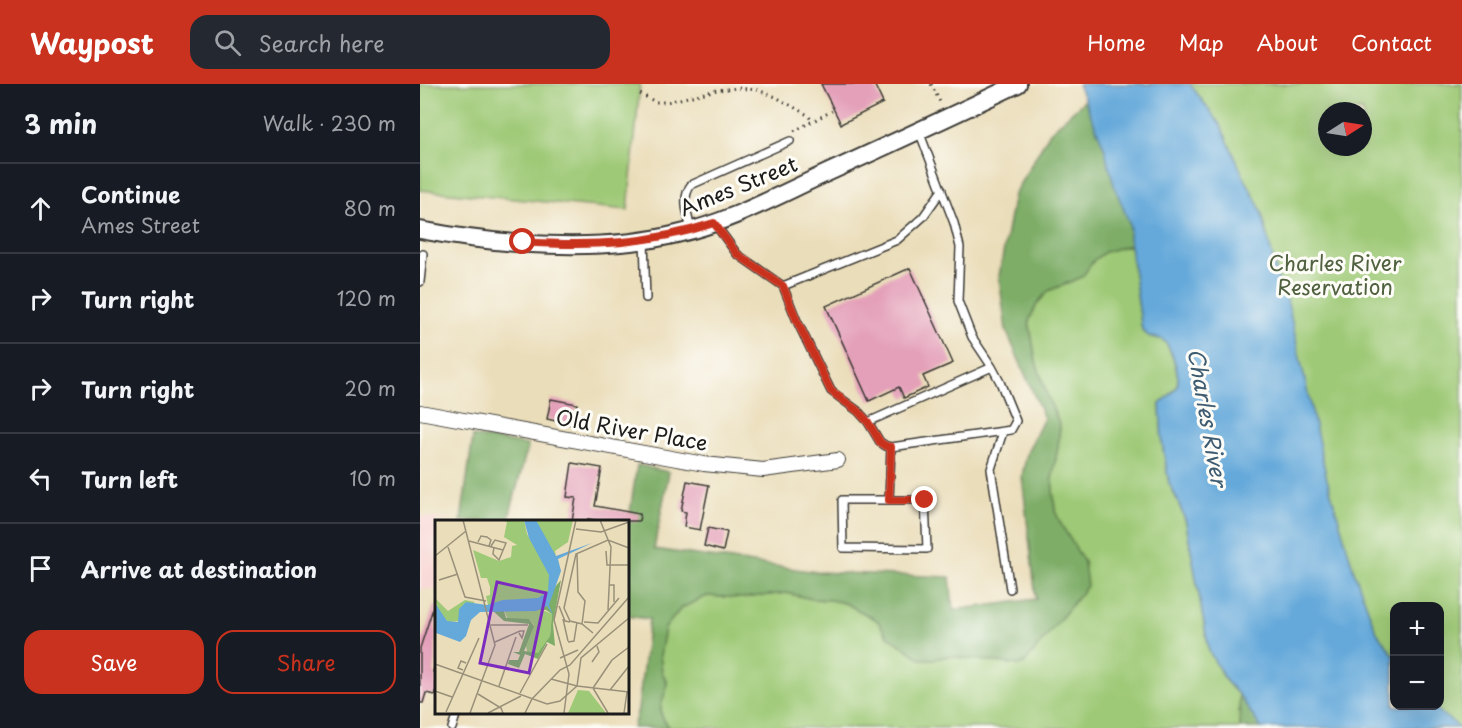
<!DOCTYPE html>
<meta charset="utf-8">
<style>
:root{--surface:#171b24;--page:#242831;--text:#f1f3f6;--muted:#9ea1a6;--line:#363941;--accent:#c8321e}
body{margin:0;font-family:"Playpen Sans",sans-serif;background:var(--page);color:var(--text)}
.controls{position:absolute;right:18px;bottom:18px;display:grid;overflow:hidden;border-radius:12px;box-shadow:0 6px 24px #0002}
.controls button{width:54px;height:54px;display:grid;place-items:center;padding:0;border:0;border-bottom:2px solid var(--line);background:var(--surface);color:var(--text);font:30px sans-serif}
.compass{position:absolute;left:898px;top:18px;width:54px;height:54px;border-radius:50%;background:var(--surface);box-shadow:0 6px 24px #0002;rotate:78deg}
.stop{position:absolute;width:18px;height:18px;margin:-14px;border:4px solid #c8321e;border-radius:50%;background:#fff}
.stop.end{background:#c8321e;border-color:#fff;box-shadow:0 2px 6px #0008}
.list{margin:0;padding:0;list-style:none}
h2{display:flex;justify-content:space-between;align-items:center;height:78px;margin:0;padding:0 24px;font-size:26px}
h2 small{font-size:20px;font-weight:400;color:var(--muted)}
.list li{display:grid;grid-template-columns:39px 1fr auto;gap:18px;align-items:center;box-sizing:border-box;height:90px;padding:0 24px;border-top:2px solid var(--line)}
.list b{display:block;font-size:22px;white-space:nowrap}
.list p{margin:0;font-size:20px;white-space:nowrap;color:var(--muted)}
.list em{font-size:20px;font-style:normal;color:var(--muted)}
.actions{display:flex;gap:12px;padding:18px 24px}
.actions a{flex:1;padding:14px 0;border:2px solid var(--accent);border-radius:18px;text-align:center;font-size:21px;color:var(--accent)}
.actions .main{background:var(--accent);color:#fff}
.icon{flex:none;width:33px;height:33px;fill:none;stroke:currentColor;stroke-width:2;stroke-linecap:round;stroke-linejoin:round}
.map{position:relative;flex:none;width:1042px;height:644px;overflow:hidden}
header{display:flex;align-items:center;gap:36px;box-sizing:border-box;height:84px;padding:0 30px;background:var(--accent);color:#fff}
header strong{font-size:28px}
nav{display:flex;gap:33px;margin-inline-start:auto;font-size:21px}
.search{width:420px;height:54px;background:var(--page);display:flex;align-items:center;gap:15px;box-sizing:border-box;padding:0 21px;border-radius:18px;color:var(--muted);font-size:22px}
main{display:flex}
aside{flex:1;background:var(--surface)}
.map>svg:first-child{display:block}
.built{fill:#f7d0cf}
.green{fill:#9ec976;stroke:#5d7249;stroke-width:1.5;fill-rule:evenodd}
.forest{fill:#7ead67;stroke:#4d6442;stroke-width:1.5}
.water{fill:#65a9da;stroke:#40627b;stroke-width:1.5}
.building{fill:#e4a0b9}
.lines{fill:none;stroke-linecap:round;stroke-linejoin:round}
.service-casing{stroke:#3b3934;stroke-width:10}
.minor-casing{stroke:#3b3934;stroke-width:16}
.tertiary-casing{stroke:#3b3934;stroke-width:20}
.path{stroke:#3b3934;stroke-width:3;stroke-dasharray:1.5 4.5;stroke-linecap:butt}
.service{stroke:#fff;stroke-width:7}
.minor{stroke:#fff;stroke-width:14}
.tertiary{stroke:#fff;stroke-width:16}
.route{stroke:#c8321e;stroke-width:8}
.labels{text-anchor:middle;dominant-baseline:central;stroke-width:6;stroke-linejoin:round;paint-order:stroke}
.street-label{font-size:21px;fill:#1c1c1c;stroke:#fdfcf7}
.park-label{font-size:21px;fill:#506140;stroke:#fdfcf7}
.water-label{font-size:22px;font-style:italic;fill:#3d5b71;stroke:#fdfcf7}
.inset-road{fill:none;stroke:#98907a;stroke-width:1.5}
.view{fill:#7b2cbf;fill-opacity:0.15;stroke:#7b2cbf;stroke-width:3}
.inset-edge{fill:none;stroke:#1c1c1c;stroke-width:3}
</style>
<header>
<strong>Waypost</strong>
<div class="search"><svg class="icon" aria-label="search" viewBox="0 0 24 24"><circle cx="10" cy="10" r="6"/><path d="M15 15l6 6"/></svg>Search here</div>
<nav><a>Home</a><a>Map</a><a>About</a><a>Contact</a></nav>
</header>
<main>
<aside>
<h2>3 min<small>Walk · 230 m</small></h2>
<ul class="list">
<li><svg class="icon" aria-label="ahead" viewBox="0 0 24 24"><path d="M12 20V5M6 11l6-6 6 6"/></svg><div><b>Continue</b><p>Ames Street</p></div><em>80 m</em></li>
<li><svg class="icon" aria-label="right" viewBox="0 0 24 24"><path d="M7 20v-9h11M14 6l5 5-5 5"/></svg><div><b>Turn right</b></div><em>120 m</em></li>
<li><svg class="icon" aria-label="right" viewBox="0 0 24 24"><path d="M7 20v-9h11M14 6l5 5-5 5"/></svg><div><b>Turn right</b></div><em>20 m</em></li>
<li><svg class="icon" aria-label="left" viewBox="0 0 24 24"><path d="M17 20v-9H6M10 6l-5 5 5 5"/></svg><div><b>Turn left</b></div><em>10 m</em></li>
<li><svg class="icon" aria-label="arrive" viewBox="0 0 24 24"><path d="M6 21V4h12l-3 4 3 4H6"/></svg><div><b>Arrive at destination</b></div></li>
</ul>
<div class="actions"><a class="main">Save</a><a>Share</a></div>
</aside>
<div class="map">
<svg width="1042" height="644" viewBox="0 0 1042 644">
<rect width="100%" height="100%" fill="#fdfcf7"/>
<filter id="ink" filterUnits="userSpaceOnUse"><feTurbulence type="fractalNoise" baseFrequency=".0167" numOctaves="2"/><feDisplacementMap in="SourceGraphic" scale="12" xChannelSelector="R" yChannelSelector="G"/><feConvolveMatrix kernelMatrix="1 2 1 2 8 2 1 2 1" color-interpolation-filters="sRGB"/></filter>
<filter id="wash" filterUnits="userSpaceOnUse"><feTurbulence type="fractalNoise" baseFrequency=".008" numOctaves="4" result="noise"/><feDisplacementMap in="SourceGraphic" scale="24" xChannelSelector="R" yChannelSelector="G"/><feGaussianBlur stdDeviation="1.35" result="paint"/><feColorMatrix in="noise" values="0 0 0 0 0 0 0 0 0 0 0 0 0 0 0 0 0 1.4 0 .05"/><feComposite in="paint" operator="in"/></filter>
<g filter="url(#wash)">
<rect width="100%" height="100%" fill="#eaddb9"/>
<path class="built" d="M0 432 32 437H16V506L0 505Z"/>
<path class="green" d="M0 0H220L208 126 0 106Z
M719 0H1042V644H946ZM907 27H943V63H907ZM974 522H1020V622H974Z
M710 161 729 252 741 255 747 259 755 280 758 293 757 302 749 312 742 358 749 399 757 415 766 438 778 501 806 597 819 611 820 644H250C232 625 245 620 247 598L242 588 240 571 245 544 261 524 287 512 322 514 366 509 392 515 410 516 425 519 457 536 467 551 501 575H514L528 572 600 581 604 580 666 502 635 427 632 395 638 363 640 342 627 311 616 278 609 237 617 220 628 207 662 193 674 176 685 168Z"/>
<path class="forest" d="M680 15 754 246 842 644H820L819 611 806 597 789 567 766 438 757 415 749 399 742 358 740 320C746 315 754 309 757 302 761 293 751 262 743 256 739 253 734 255 729 252 728 252 723 247 722 246L710 161 685 168 674 176 662 193 628 207 617 220 609 237 616 278 627 311 640 342 638 363 632 395 635 427 641 440 664 478 667 502 604 580 600 581 528 572 514 575H501L467 551 457 536 425 519 410 516 392 515 366 509 322 514 287 512 261 524 245 544 240 571 242 588 247 598C245 620 232 625 250 644H213L218 625 229 535 207 532V449L217 381 249 388 234 465 397 488 530 493 533 526 616 515 602 392 607 369 624 334 586 246 579 192 594 110 630 48 665 16Z
M53 352 108 361 88 437H41Z"/>
<path class="water" d="M658 0H770L801 42 822 89 841 126 858 195 866 211 907 395 934 487 956 547 974 572V622H1014L1023 631 1041 644H841L819 611 806 597 789 567 766 438 757 415 749 399 742 358 740 320C746 315 754 309 757 302 761 293 751 262 743 256 739 253 734 255 729 252 728 252 723 247 722 246L709 154 710 141 694 101 684 63Z"/>
<g id="blocks">
<path class="building" d="M401 0H454L463 19 421 40Z
M490 184 533 279 503 292 508 303 484 314 479 303 449 317 406 222Z
M131 315 157 320 153 341 127 335Z
M152 379 182 384 175 422 220 430 219 437H180L168 435V437H152L156 414 147 413Z
M267 397 289 401 280 446 264 443 266 428 261 427Z
M288 444 307 448 303 467 284 462Z
M14 521 16 522V577L13 588 16 590V611L6 609 3 619H0V564Z"/>
</g>
</g>
<g filter="url(#ink)">
<use href="#blocks" fill-opacity="0" stroke="#3b3934" stroke-width="1.5"/>
<g class="lines">
<g class="service-casing">
<path id="service" d="M295 140 317 170 363 202 377 237 411 307 438 327 448 338 460 358 466 362 471 363 591 346 596 337 580 298 572 283 552 253 538 217 540 163 534 139 499 47
M271 146C268 131 261 114 271 101L370 57
M224 156 226 214
M0 198 3 170
M363 202 477 156 503 133 522 106
M448 338 572 283
M583 348 571 385 590 505
M469 416H422L423 464 507 465 505 416H469L471 363
M32 644 37 628"/>
</g>
<g class="minor-casing">
<path id="minor" d="M0 328 284 380 343 386 418 376"/>
</g>
<g class="tertiary-casing">
<path id="tertiary" d="M0 146C78 161 180 169 257 150 306 139 351 115 396 94 464 63 531 32 598 0"/>
</g>
<path class="path" d="M511 0 521 20
M220 10 236 18H247L297 6 318 4 338 6 356 13 384 29 388 31 392 37
M374 47 412 27"/>
<use href="#service" class="service"/>
<use href="#minor" class="minor"/>
<use href="#tertiary" class="tertiary"/>
</g>
</g>
<g class="lines" filter="url(#ink)">
<path class="route" d="M103 158C171 163 230 160 294 139L317 170 363 202 377 237 411 307 438 327 448 338 460 358 466 362 471 363 469 416H505"/>
</g>
<g class="labels">
<g class="street-label">
<text transform="translate(318 101) rotate(-22)">Ames Street</text>
<text transform="translate(212 345) rotate(10)">Old River Place</text>
</g>
<g class="park-label">
<text x="915" y="178">Charles River<tspan x="915" dy="24">Reservation</tspan></text>
</g>
<g class="water-label">
<text transform="translate(789 333) rotate(80)">Charles River</text>
</g>
</g>
<g transform="translate(15 436)">
<rect width="194" height="194" fill="#eaddb9"/>
<path d="M67 0H89L92 14 110 44 116 43 113 78 54 89 51 76 55 75V67L52 58H46L38 30 64 41 76 37 77 26 82 25 69 17 72 2ZM100 0H138L133 22 120 31 121 36 103 11ZM0 78 13 91 30 80 40 82 24 93 26 101 13 102 4 94ZM105 89 117 94 115 116 103 134H93L90 123 99 105 94 99 73 100 69 90ZM143 170 154 171 171 193H133Z" fill="#9ec976"/>
<path d="M126 60 118 104 120 126 112 122 103 139 90 134 84 148 73 144 74 140H83L85 135 78 132H84L94 104 69 101 57 90H100ZM80 89 111 90 117 94 115 116 103 133 89 131 99 106 94 99 71 98 69 91Z" fill="#7ead67" fill-rule="evenodd"/>
<path d="M89 0H101L121 36 157 23 123 39 126 51 114 85 118 95 112 86 101 91 45 92 36 100 31 116 25 122 1 113 0 83 12 101 23 102 24 89 31 82 52 85 68 80 103 78 113 72 114 55 94 18Z" fill="#65a9da"/>
<path class="inset-road" d="M28 0 60 125 35 193M165 0 176 27 173 90M141 9 166 12 194 2M34 21 68 30M43 22 46 16 52 17 56 20 54 26M56 26 60 20 71 23 64 40 58 34 59 27M13 27 30 77 51 81M171 31 172 45H194M142 34 143 72 150 81 147 104M0 36 31 11M4 60 23 54M174 65H179V82M124 86 130 101 135 102M128 99 133 121M149 102 163 103 184 78M56 105H93M158 113 147 104 135 101 129 88 141 34 173 20 194 28M60 122 85 111H89L87 118 84 113M133 122 139 121 142 102M125 138 143 130M157 142 164 132 162 126M0 144 112 184 125 181 142 166M28 150 23 148 26 141 31 143M116 159 142 166M64 166 81 117M142 166 146 138 194 98M142 166 194 172M158 168 177 140 194 127M158 168 173 193M175 170 194 146M0 171 17 177M85 173 112 124M43 174 66 188 68 193M11 192 44 118M53 193 86 176M90 193 97 179 125 150 135 145 194 77M129 193 134 154 119 100 141 0M189 193 192 172"/>
<path class="view" d="M62 62 111 73 94 153 45 143Z"/>
<rect width="194" height="194" class="inset-edge"/>
</g>
</svg>
<div class="controls">
<button>+</button>
<button>−</button>
</div>
<svg class="compass" viewBox="-18 -18 36 36"><path d="M0-13l5 13h-10z" fill="#e53935"/><path d="M0 13l5-13h-10z" fill="#9ea1a6"/></svg>
<div class="stop" style="left:103px;top:158px"></div>
<div class="stop end" style="left:505px;top:416px"></div>
</div>
</main>
